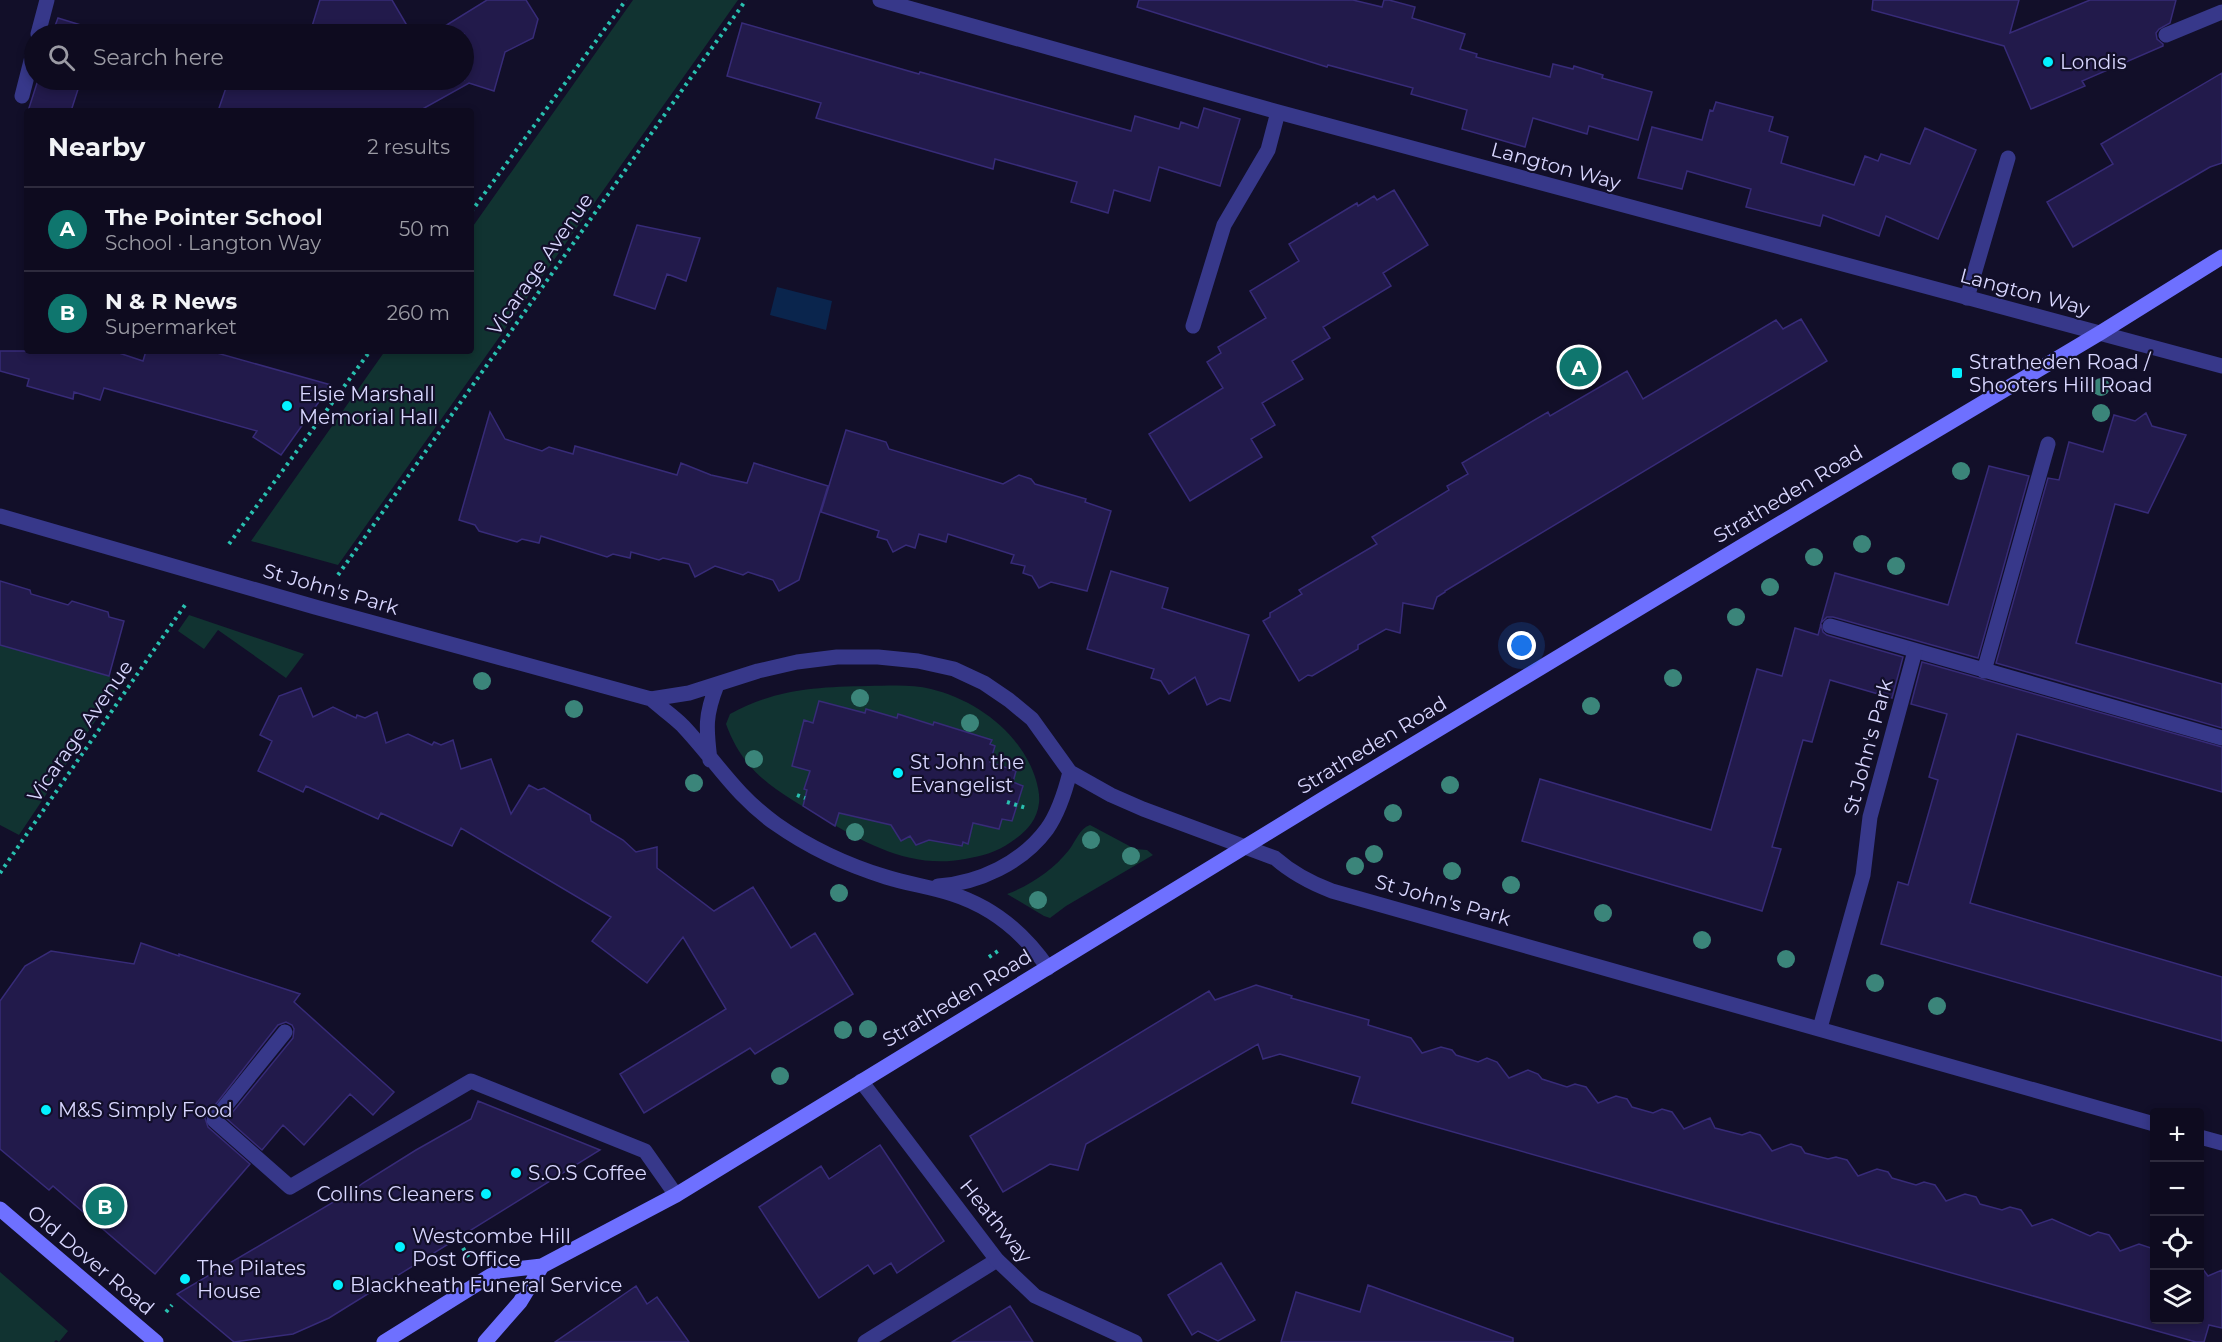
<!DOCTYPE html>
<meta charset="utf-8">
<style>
:root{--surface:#0e0b1f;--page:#171428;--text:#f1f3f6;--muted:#9b9ba4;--line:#2e2b3d;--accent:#0f766e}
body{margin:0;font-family:Montserrat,sans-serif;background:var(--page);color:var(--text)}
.controls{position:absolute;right:18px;bottom:18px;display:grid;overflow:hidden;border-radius:6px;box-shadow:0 3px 9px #0003}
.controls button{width:54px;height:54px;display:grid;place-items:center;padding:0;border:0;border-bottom:2px solid var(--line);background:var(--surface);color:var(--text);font:30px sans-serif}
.you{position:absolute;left:1522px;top:646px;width:21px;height:21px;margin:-15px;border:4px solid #fff;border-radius:50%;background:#1a73e8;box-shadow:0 0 0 9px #1a73e833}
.badge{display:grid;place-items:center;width:39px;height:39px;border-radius:50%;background:var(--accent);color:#fff;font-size:20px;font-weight:700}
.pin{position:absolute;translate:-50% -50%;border:3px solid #fff;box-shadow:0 2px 6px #0006}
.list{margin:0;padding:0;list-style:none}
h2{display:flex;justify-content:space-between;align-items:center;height:78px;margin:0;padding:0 24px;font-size:26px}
h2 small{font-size:20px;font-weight:400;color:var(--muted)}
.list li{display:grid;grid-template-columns:39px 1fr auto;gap:18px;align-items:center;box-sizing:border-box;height:84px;padding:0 24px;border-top:2px solid var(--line)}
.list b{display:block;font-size:22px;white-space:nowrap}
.list p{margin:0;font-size:20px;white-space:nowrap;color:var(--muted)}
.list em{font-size:20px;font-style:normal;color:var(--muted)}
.icon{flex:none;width:33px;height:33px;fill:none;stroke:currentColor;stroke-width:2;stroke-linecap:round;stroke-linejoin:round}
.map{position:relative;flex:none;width:2222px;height:1342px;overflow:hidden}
.search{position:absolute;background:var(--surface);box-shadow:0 3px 9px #0003;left:24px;top:24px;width:450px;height:66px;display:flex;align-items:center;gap:15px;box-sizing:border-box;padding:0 21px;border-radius:33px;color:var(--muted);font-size:22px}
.panel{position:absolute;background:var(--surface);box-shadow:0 3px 9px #0003;left:24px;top:108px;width:450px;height:246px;border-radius:6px}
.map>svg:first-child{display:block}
.green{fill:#113331}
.water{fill:#0a254d}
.building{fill:#221a4b;stroke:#372b78;stroke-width:1.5}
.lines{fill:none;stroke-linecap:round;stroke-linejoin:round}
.path{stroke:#29c0b0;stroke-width:4;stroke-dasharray:3 4.5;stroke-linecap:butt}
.lane{stroke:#37388a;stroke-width:15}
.street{stroke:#37388a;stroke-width:15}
.secondary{stroke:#6e70ff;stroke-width:15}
.tree{fill:#3b857a}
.poi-dot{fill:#03f1ff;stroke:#120f29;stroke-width:2}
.labels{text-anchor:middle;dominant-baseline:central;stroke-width:4.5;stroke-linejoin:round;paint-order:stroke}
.poi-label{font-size:20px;fill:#d9d7ff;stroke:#120f29;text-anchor:start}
.street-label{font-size:20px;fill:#d9d7ff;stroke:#120f29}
</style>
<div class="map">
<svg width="2222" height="1342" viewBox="0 0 2222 1342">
<rect width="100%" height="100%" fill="#120f29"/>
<path class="green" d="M633 0H738L338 565 251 541 385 351H471V229Z
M189 615 304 654 286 678 218 630 204 649 178 631Z
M0 645 109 676 120 684 19 835 0 825Z
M868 686C888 686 912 684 931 689 977 700 1022 734 1036 780 1038 787 1040 796 1039 803 1037 821 1025 833 1011 842 997 852 982 856 965 859 913 869 868 845 824 819 779 792 745 776 726 724L730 714C776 689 816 687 868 686Z
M1090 825 1135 849 1147 850 1153 855 1066 906 1050 918 1044 916 1007 894C1031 885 1053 870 1069 850 1076 841 1079 829 1090 825Z
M0 1272 68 1331 59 1342 56 1340 54 1342H0Z"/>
<path class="water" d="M777 287 832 301 826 330 770 315Z"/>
<path class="building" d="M320 0H392L412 34H307L310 33Z
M487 0H526L538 19 533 38 505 52 494 91 469 83 419 111H218L228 82 226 80H464V34H432Z
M1139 0H1353L1382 7 1384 0H1389L1415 7 1412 18 1465 34 1460 49 1477 54 1476 57 1550 77 1553 64 1573 69 1574 66 1603 75 1602 78 1652 92 1638 140 1589 126 1587 134 1533 118 1525 147 1462 129 1467 110 1411 94 1413 88 1328 65 1327 67 1137 7Z
M1873 0H2019L2010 33 2090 0H2176L2170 23 2159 29 2156 33 2157 39 2163 44V46L2082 81 2085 86 2031 109 2004 46 1872 10Z
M58 18 97 30 95 34H52Z
M742 23 919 74 920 72 1131 131 1135 116 1179 129 1181 122 1198 128 1204 108 1240 119 1220 186 1159 167 1150 201 1114 190 1108 213 1071 202 1077 182 995 159 993 169 816 118 821 103 727 76Z
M2222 73V163L2210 167 2073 247 2047 202 2113 164 2101 144Z
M38 80H81L71 111H28Z
M1716 102 1773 117 1769 131 1788 137 1781 163 1854 185 1865 156 1878 161 1881 154 1910 164 1925 128 1976 150 1938 239 1886 216 1879 236 1823 215 1820 226 1785 217 1746 207 1751 189 1687 171 1682 189 1638 178 1652 127 1702 140 1710 110 1713 111Z
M1394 190 1428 245 1383 273 1391 286 1323 327 1330 338 1292 361 1303 379 1262 403 1275 425 1251 439 1262 457 1190 501 1149 434 1223 388 1207 362 1221 353 1218 347 1266 318 1250 291 1299 261 1289 244 1357 203 1358 206 1374 196 1377 200Z
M637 225 700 238 686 281 667 274 655 309 614 295Z
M1801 319 1827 361 1445 591V592L1437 597 1433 609 1403 603 1400 633 1386 629 1358 645V649L1312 676 1308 675 1299 681 1263 621 1270 617V613L1302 594 1299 590 1377 544 1372 537 1449 490 1447 486 1468 474 1462 463 1548 412 1550 416 1627 371 1643 399 1776 320 1783 329Z
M0 351H113L143 361 146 351H210L331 385 281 455 253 437 257 431 104 388 100 400 74 392 73 399 27 386 29 379 0 371Z
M490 412 505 439 542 451 549 447 573 454 575 446 677 475 681 463 711 475 747 483 754 463 828 486 799 580 779 591 773 580 748 572 743 575 715 566 695 577 689 564 663 558 659 560 631 552 630 558 613 554 607 557 541 536 539 543 522 539 517 542 479 531 475 525 459 520Z
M2146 413 2152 426 2186 435 2148 513 2115 504 2076 643 2222 684V728L1996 663 2048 478 2059 480 2069 442 2103 452 2114 415 2135 421Z
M846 430 886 442 889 449 1003 484 1019 475 1031 479 1035 484 1086 499 1085 502 1111 511 1087 591 1051 582 1039 588 1032 576 1023 573 1025 566 1011 563 1014 555 948 534 946 542 919 534 915 548 906 545 893 552 887 540 877 537 879 531 821 512Z
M1989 466 2029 476 1978 658 1833 617H1827L1821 623 1835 573 1948 605Z
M1111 571 1168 588 1162 608 1249 635 1230 701 1220 698 1207 705 1195 677 1169 694 1161 681 1151 678 1154 669 1087 649Z
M0 581 30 590 31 594 68 605 72 601 108 612 109 617 124 621 109 676 0 645Z
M1821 624 1823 632 1827 635 1903 657 1892 698 1830 680 1812 742 1803 740 1772 847 1781 849 1762 911 1522 841 1540 779 1711 830 1757 669 1782 676 1795 628 1818 635Z
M1922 662 2222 747V792L2017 734 1970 903 2222 977V1041L1881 944 1898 882 1908 885 1938 780 1929 777 1947 714 1911 704Z
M301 688 313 717 333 707 356 718 357 715 365 718 377 712 386 743 408 734 432 745 434 742 441 745 453 740 461 769 491 759 511 814 529 785 538 790 544 788 590 815 591 821 623 840 636 852 657 847V868L714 911 753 887 791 948 815 933 853 994 755 1054 750 1048 644 1113 620 1074 726 1009 683 937 647 983 592 941 611 917 461 828 452 846 381 813 378 819 306 786 303 792 258 771 272 741 260 735 279 696Z
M819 701 865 713 866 709 897 718 898 714 933 725 934 722 992 740 990 744 995 746 990 762 1016 771 1013 782 1023 786 1012 821 1002 819 999 829 973 823 968 844 963 842 962 846 929 840 916 845 910 836 901 841 891 825 839 813 835 826 803 806 807 790 804 789 810 771 792 766 804 720 813 723Z
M141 943 179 956V954L300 994 294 1002 394 1092 373 1115 350 1094 304 1145 283 1125 262 1150 227 1119 293 1038 294 1029 292 1025 286 1022 278 1025 205 1118 208 1127 250 1164 155 1274 53 1186 49 1190 0 1149V1001L25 966 51 951 134 964Z
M1256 985 1292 996 1291 998 1369 1020 1368 1025 1411 1038 1422 1053 1441 1047 1452 1050 1456 1055 1478 1062 1487 1058 1497 1062 1509 1078 1528 1070 1538 1074 1542 1079 1567 1087 1575 1084 1586 1087 1598 1103 1616 1096 1627 1099 1632 1107 1653 1113 1662 1109 1672 1112 1684 1129 1710 1118 1715 1128 1742 1135 1750 1132 1760 1135 1772 1151 1791 1144 1801 1147 1805 1153 1828 1159 1836 1157 1847 1160 1858 1176 1877 1169 1888 1172 1892 1178 1916 1185 1924 1182 1935 1185 1946 1201 1965 1194 1976 1197 1980 1204 2002 1210 2010 1207 2021 1210 2032 1226 2052 1219 2090 1236 2098 1232 2109 1235 2120 1251 2139 1244 2154 1249V1320H2199V1264L2208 1276 2222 1270V1328L2209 1325 2204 1342H2196L1418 1122 1352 1103 1360 1077 1280 1054 1263 1059 1258 1044 1086 1144 1078 1170 1050 1164 1003 1192 970 1136 1209 991 1215 1000Z
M478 1101 600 1150 329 1318 293 1334 234 1342 177 1294 354 1190 363 1183 416 1150 471 1119Z
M880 1145 944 1241 897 1273 891 1263 874 1274 868 1265 819 1298 759 1207 821 1166 829 1179Z
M1221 1263 1255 1320 1218 1341 1198 1331 1192 1335 1168 1295Z
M1368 1285 1513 1338V1342H1281L1296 1292 1360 1312Z
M636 1286 647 1304 657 1297 689 1342H555Z
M1010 1306 1033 1342H952Z"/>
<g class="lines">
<path class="path" d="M471 212 626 0
M229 544 370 351
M338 575 746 0
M797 795 805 798
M1007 802 1026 808
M0 873 185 605
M989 957 998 951
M463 1248 469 1258
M166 1312 172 1305"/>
<path class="lane" d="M38 34 47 0
M2166 35 2222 12
M22 96 34 49
M1967 298 2008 158
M1830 626 2222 738
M1984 671 2048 444
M285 1032 214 1120 290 1187 471 1081 645 1151 676 1195
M865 1342 997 1260"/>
<path class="street" d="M880 0 1278 112 2222 366
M1193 326 1224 225 1268 150 1278 112
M0 516 315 607 651 699C661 708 673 716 683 726 716 761 735 795 776 824 810 848 847 865 886 877 908 884 931 887 952 894 993 907 1024 933 1048 968
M651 699 689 693 758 671 797 662 837 657H878L918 661 954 669 984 683 1009 700 1032 719 1070 772 1111 795 1143 809 1275 858C1292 873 1311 883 1332 891L2154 1124
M710 760C706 728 705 715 717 685
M938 886C979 883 1022 863 1047 829 1059 812 1065 792 1070 772
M1820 1028 1863 875 1870 817 1915 651
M861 1081 997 1260 1035 1296 1135 1342
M2200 1137 2222 1143"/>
<path class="secondary" d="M0 1209 156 1342
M384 1342 498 1271 542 1266 676 1195 1323 799 1744 545 2100 333 2222 257
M485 1342 520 1302 542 1266"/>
</g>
<g class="tree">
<circle cx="2101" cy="387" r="9"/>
<circle cx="2101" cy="413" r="9"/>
<circle cx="1961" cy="471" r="9"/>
<circle cx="1862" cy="544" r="9"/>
<circle cx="1814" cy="557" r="9"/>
<circle cx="1896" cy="566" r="9"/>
<circle cx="1770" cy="587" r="9"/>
<circle cx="1736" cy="617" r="9"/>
<circle cx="1673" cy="678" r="9"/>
<circle cx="482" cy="681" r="9"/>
<circle cx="860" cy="698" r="9"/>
<circle cx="1591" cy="706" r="9"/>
<circle cx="574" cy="709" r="9"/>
<circle cx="970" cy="723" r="9"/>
<circle cx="754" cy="759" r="9"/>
<circle cx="694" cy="783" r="9"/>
<circle cx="1450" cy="785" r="9"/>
<circle cx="1393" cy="813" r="9"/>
<circle cx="855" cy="832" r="9"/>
<circle cx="1091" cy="840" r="9"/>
<circle cx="1374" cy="854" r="9"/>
<circle cx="1131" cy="856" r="9"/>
<circle cx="1355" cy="866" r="9"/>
<circle cx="1452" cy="871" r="9"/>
<circle cx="1511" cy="885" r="9"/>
<circle cx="839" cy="893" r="9"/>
<circle cx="1038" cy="900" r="9"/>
<circle cx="1603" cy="913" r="9"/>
<circle cx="1702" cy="940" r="9"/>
<circle cx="1786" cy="959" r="9"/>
<circle cx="1875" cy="983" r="9"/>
<circle cx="1937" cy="1006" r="9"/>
<circle cx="868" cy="1029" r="9"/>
<circle cx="843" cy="1030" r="9"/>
<circle cx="780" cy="1076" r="9"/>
</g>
<g class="poi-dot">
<circle cx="2048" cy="62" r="6"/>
<rect x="1951" y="367" width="12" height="12" rx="3"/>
<circle cx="287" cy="406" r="6"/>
<circle cx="898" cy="773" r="6"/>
<circle cx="46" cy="1110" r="6"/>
<circle cx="516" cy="1173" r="6"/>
<circle cx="486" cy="1194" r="6"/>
<circle cx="400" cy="1247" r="6"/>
<circle cx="185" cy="1279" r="6"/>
<circle cx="338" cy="1285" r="6"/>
</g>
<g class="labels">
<g class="poi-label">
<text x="2060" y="62">Londis</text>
<text x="1969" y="362">Stratheden Road /<tspan x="1969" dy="23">Shooters Hill Road</tspan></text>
<text x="299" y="394">Elsie Marshall<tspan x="299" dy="23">Memorial Hall</tspan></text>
<text x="910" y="762">St John the<tspan x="910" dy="23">Evangelist</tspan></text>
<text x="58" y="1110">M&amp;S Simply Food</text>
<text x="528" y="1173">S.O.S Coffee</text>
<text x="474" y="1194" text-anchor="end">Collins Cleaners</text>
<text x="412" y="1236">Westcombe Hill<tspan x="412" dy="23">Post Office</tspan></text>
<text x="197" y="1268">The Pilates<tspan x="197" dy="23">House</tspan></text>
<text x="350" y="1285">Blackheath Funeral Service</text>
</g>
<g class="street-label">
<text transform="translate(1556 166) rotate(15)">Langton Way</text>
<text transform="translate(540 264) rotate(-55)">Vicarage Avenue</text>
<text transform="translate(2025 292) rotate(15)">Langton Way</text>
<text transform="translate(1788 494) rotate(-31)">Stratheden Road</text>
<text transform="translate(331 589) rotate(16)">St John's Park</text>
<text transform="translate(80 731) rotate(-55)">Vicarage Avenue</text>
<text transform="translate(1372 745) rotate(-31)">Stratheden Road</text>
<text transform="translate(1868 747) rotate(-75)">St John's Park</text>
<text transform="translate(1443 900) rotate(16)">St John's Park</text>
<text transform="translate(957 998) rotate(-31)">Stratheden Road</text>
<text transform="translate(996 1221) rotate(51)">Heathway</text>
<text transform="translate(91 1260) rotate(40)">Old Dover Road</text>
</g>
</g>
</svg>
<div class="controls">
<button>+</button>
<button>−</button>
<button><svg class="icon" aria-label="locate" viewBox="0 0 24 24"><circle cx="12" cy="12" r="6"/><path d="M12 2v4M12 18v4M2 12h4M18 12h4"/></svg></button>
<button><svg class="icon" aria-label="layers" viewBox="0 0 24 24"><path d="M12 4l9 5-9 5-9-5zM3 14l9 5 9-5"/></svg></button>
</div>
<div class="you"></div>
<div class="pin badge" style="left:1579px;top:367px">A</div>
<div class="pin badge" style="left:105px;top:1206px">B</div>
<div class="search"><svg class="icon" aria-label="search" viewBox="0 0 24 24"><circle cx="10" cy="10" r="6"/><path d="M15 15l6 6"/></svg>Search here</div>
<section class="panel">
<h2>Nearby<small>2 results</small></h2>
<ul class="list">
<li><span class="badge">A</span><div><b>The Pointer School</b><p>School · Langton Way</p></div><em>50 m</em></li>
<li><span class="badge">B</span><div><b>N &amp; R News</b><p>Supermarket</p></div><em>260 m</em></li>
</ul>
</section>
</div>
